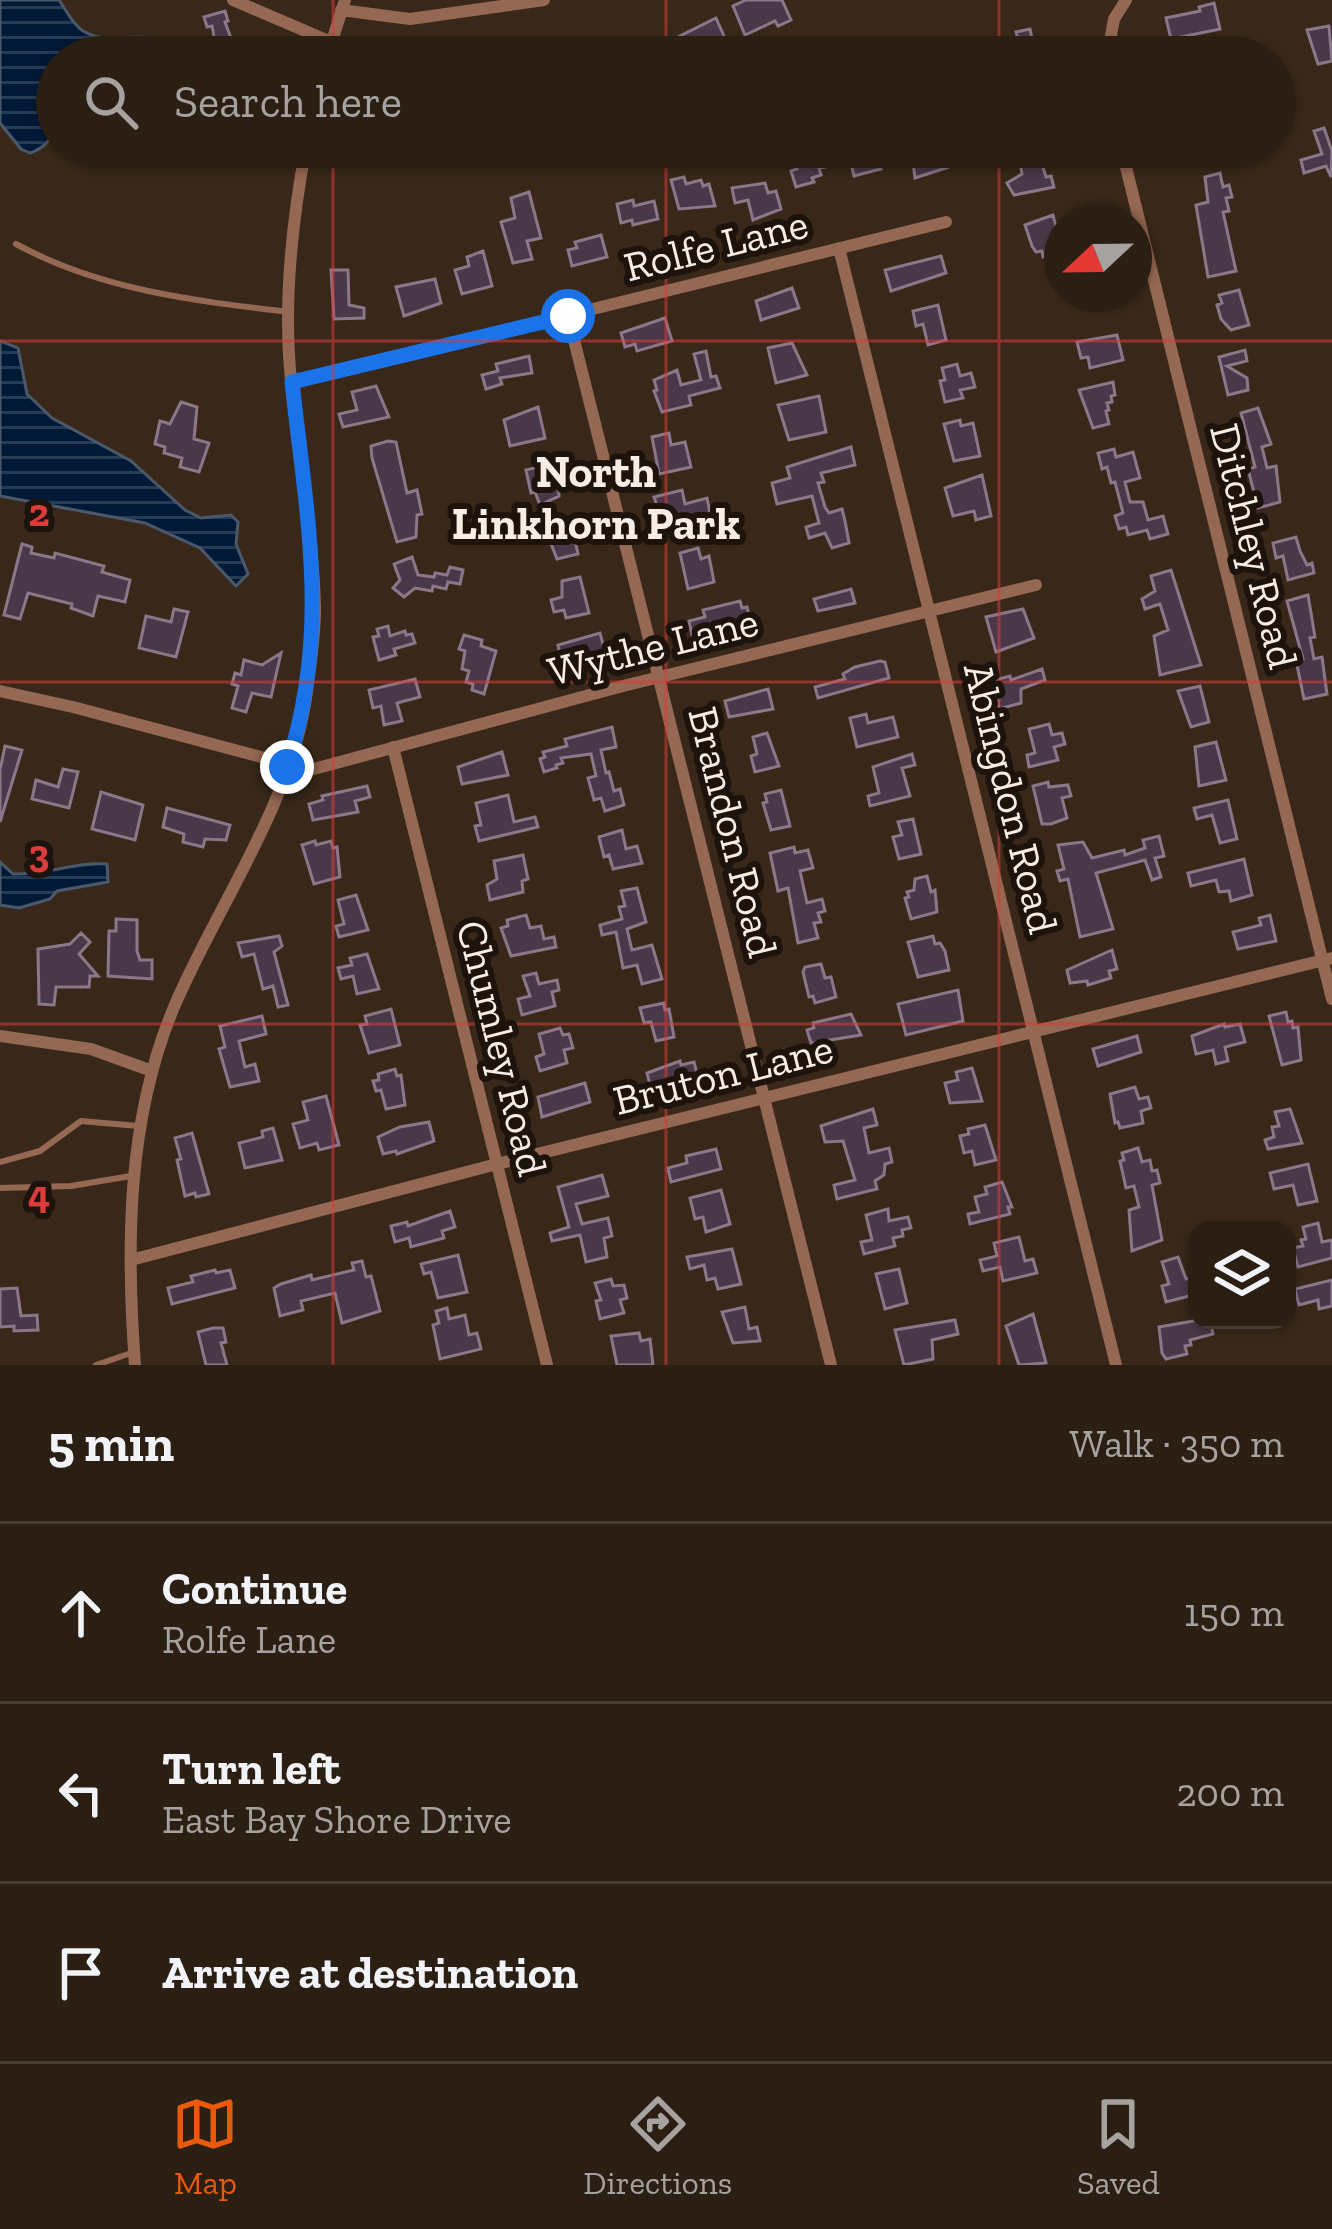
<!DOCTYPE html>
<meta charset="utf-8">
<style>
:root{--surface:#2b1e13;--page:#33271c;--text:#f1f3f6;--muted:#a6a2a0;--line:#473c33;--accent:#ea580c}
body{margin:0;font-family:"Zilla Slab",serif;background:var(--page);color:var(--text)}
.controls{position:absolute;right:36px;bottom:36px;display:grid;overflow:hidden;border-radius:24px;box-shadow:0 3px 9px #0004}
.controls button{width:108px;height:108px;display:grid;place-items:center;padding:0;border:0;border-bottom:3px solid var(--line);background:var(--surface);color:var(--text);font:60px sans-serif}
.compass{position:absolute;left:1044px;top:204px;width:108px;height:108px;border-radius:50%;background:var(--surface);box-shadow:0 3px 9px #0004;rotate:248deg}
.stop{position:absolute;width:36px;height:36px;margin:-27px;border:9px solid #1a73e8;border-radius:50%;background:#fff}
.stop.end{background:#1a73e8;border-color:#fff;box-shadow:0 3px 12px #0008}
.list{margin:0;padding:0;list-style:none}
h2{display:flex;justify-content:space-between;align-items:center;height:156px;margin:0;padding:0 48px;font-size:51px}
h2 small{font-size:39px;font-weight:400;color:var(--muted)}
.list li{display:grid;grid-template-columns:78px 1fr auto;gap:36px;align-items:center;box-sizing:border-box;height:180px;padding:0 48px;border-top:3px solid var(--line)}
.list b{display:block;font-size:45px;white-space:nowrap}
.list p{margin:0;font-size:39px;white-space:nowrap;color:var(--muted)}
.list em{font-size:39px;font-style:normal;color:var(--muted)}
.icon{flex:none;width:66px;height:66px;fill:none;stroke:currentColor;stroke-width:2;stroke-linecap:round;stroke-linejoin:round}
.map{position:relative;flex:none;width:1332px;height:1365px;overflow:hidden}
.search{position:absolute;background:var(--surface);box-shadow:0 3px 9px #0004;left:36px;right:36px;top:36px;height:132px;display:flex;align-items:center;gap:30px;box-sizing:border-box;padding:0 42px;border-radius:66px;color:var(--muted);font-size:45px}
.sheet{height:696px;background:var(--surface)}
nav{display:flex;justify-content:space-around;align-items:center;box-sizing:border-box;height:168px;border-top:3px solid var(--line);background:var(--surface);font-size:33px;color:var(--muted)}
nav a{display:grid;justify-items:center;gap:6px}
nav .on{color:var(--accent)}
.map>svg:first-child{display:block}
.water{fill:url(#water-rules);stroke:#4a586b;stroke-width:3}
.building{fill:#493848;stroke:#8b7789;stroke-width:3}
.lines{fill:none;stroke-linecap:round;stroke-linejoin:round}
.service{stroke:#946852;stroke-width:6}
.minor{stroke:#946852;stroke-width:12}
.route{stroke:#1a73e8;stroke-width:15}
.grid{fill:none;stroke:#d93c3b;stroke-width:3;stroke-opacity:0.55}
.labels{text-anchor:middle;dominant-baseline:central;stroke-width:12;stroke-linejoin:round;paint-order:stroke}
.street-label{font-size:42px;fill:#f8ece3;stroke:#1b130c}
.neighbourhood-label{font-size:45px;font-weight:bold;fill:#f8ece3;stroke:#1b130c}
.grid-label{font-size:39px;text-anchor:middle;font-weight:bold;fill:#d93c3b;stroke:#1b130c;stroke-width:12;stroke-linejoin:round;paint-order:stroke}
</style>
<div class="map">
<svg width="1332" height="1365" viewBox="0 0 1332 1365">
<defs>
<pattern id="water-rules" width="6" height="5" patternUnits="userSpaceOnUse" patternTransform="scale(3)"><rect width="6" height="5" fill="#001937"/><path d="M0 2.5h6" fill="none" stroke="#263b54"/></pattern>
</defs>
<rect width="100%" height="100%" fill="#392819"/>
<path class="water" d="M0 0H59C66 10 73 25 83 31 111 48 143 26 167 46L170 57H57C57 90 69 141 30 153L21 149 0 123Z
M0 341 18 348 27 394 52 418 131 461 185 510 201 518 231 515 238 522 236 544 248 574 236 586 200 548 145 523 0 496Z
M0 862 13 874C46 875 74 862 107 864L108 882 57 891 50 899 19 908 0 905Z"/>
<path class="building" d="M746 0H782L791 20 778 26 775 21 745 35 733 6Z
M1214 3 1220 29 1171 39 1166 18 1200 11 1199 7Z
M225 11 228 21 225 22 238 57H218L212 26 207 27 204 17Z
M716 18 724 36 715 41 718 49 695 54 691 44 679 49 674 39Z
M1329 26 1332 61 1318 64 1307 30Z
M1030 29 1036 57H1015L1012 48 1020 46 1016 32Z
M1324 128 1332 151 1331 177 1326 166 1304 173 1301 160 1322 154 1314 131Z
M847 147H876L881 169 854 176Z
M911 147H947L952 166 915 178Z
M822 157 825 167 819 168 821 175 812 178 814 182 796 187 791 171 797 169 796 164Z
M1040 158 1046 177 1051 176 1054 187 1014 195 1007 183 1022 174 1020 162Z
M1220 173 1223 187 1229 185 1232 197 1226 198 1229 211 1223 212 1236 271 1208 277 1196 205 1208 202 1205 177Z
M684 177 686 184 701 180 703 186 709 184 715 206 679 209 671 180Z
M765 183 768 193 776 191 781 209 753 220 748 200 735 203 732 188Z
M529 192 541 238 527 241 532 259 513 263 501 222 515 218 511 198Z
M633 200 634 206 654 201 658 219 633 225 632 220 621 223 617 204Z
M1053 215 1058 235 1062 234V252L1043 257 1042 251 1036 252 1032 246 1025 225Z
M601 235 607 257 572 266 568 250 577 248 575 242Z
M483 251 492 286 462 294 455 270 469 266 467 257Z
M941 256 946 273 891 291 885 270Z
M331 270H348L349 305 364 308V318L334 319Z
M435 279 441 303 404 316 396 287Z
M792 288 799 308 761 320 756 301Z
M1239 290 1249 325 1231 330 1221 319 1217 305 1222 303 1219 295Z
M938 305 946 340 928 345 923 324 916 326 913 311Z
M665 318 672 341 637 351 635 344 625 347 621 333Z
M1117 335 1123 360 1090 368 1088 357 1081 358 1077 342Z
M792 343 807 375 776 383 768 348Z
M1245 350 1247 361 1227 366 1247 378 1248 390 1228 395 1219 357Z
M706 351 711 377 716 376 720 388 689 396 691 405 662 412 654 391 657 390 654 380 677 370 681 385 701 380 694 354Z
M529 356 532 373 500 378 502 384 486 389 482 375 498 371 496 364Z
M957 364 960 376 971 373 975 387 960 390 963 398 945 402 940 381 945 380 942 368Z
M1113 382 1115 395 1111 396 1112 402 1107 403 1109 410 1106 411 1109 424 1093 428 1079 390Z
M376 386 389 417 343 427 339 414 357 410 352 392Z
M819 396 826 432 789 440 778 405Z
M181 402 197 407 194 439 209 443 199 472 180 467 182 458 164 453 165 447 155 444 160 421 170 424Z
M538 407 545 438 510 446 504 420Z
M1258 408 1271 444 1262 447 1267 468 1276 466 1280 502 1258 508 1248 469 1255 467 1241 413Z
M960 420 961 426 973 423 980 456 954 461 944 424Z
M669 433 671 445 685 442 691 467 659 474 652 437Z
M388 441 396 442 407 493 417 490 422 514 417 515 416 537 397 542 372 458 371 446Z
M851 447 855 465 821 473 824 482 818 483 825 507 829 513 842 509 845 521 849 543 832 548 825 533 809 538 806 527 819 523 812 496 777 504 772 483 790 478 787 467Z
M1114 449 1116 457 1133 452 1140 478 1125 482 1130 502H1143L1148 520 1163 516 1168 534 1150 539 1147 530 1128 535 1126 527 1119 529 1115 516 1123 513 1115 482 1111 483 1107 467 1102 469 1098 453Z
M546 465 548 472 557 470 559 496 540 505 535 492 531 493 526 470Z
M982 475 991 516 976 520 974 511 953 516 945 488Z
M682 490 685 504 707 498 712 523 674 532 668 506 658 509 654 497Z
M570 520 578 554 557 559 544 526Z
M1296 537 1300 551 1307 565 1312 563 1314 573 1288 580 1283 556 1276 558 1273 543Z
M22 544 32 547 31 553 54 558 55 553 104 566 102 572 130 580 125 602 98 596 93 616 71 608 72 604 28 593 20 619 4 615Z
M698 548 701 559 709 556 714 582 688 589 680 553Z
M412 557 418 575 434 577 435 573 447 575 450 567 463 570 460 584 448 582 446 589 433 586 432 591 415 588 404 597 393 588 400 580 394 564Z
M1171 570 1201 665 1160 675 1154 636 1168 630 1160 604 1145 609 1142 599 1155 591 1151 576Z
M580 577 589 613 566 618 564 610 554 612 551 600 562 597V581Z
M851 589 855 603 818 611 814 599Z
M1308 595 1315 637 1310 638 1314 659 1322 657 1327 694 1304 699 1296 660 1303 659 1287 601Z
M740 601 742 608 747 607 751 624 692 635 689 621 705 617 703 610Z
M174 609 188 612 176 657 139 648 146 616 171 622Z
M1023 609 1034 638 996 652 986 617Z
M388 626 390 636 405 631 406 635 412 634 415 643 394 649 396 655 379 660 373 637 379 636 377 629Z
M600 633 605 652 561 659 558 645Z
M464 635 482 640 481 646 496 651 484 694 472 690 473 684 466 682 469 671 462 669 465 651 459 649Z
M281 653 271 697 252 693 246 712 232 708 238 686 232 684 235 673 241 675 244 660 262 665Z
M880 661 885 662 889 678 818 698 815 687 845 679 843 674 855 667Z
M1042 669 1045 680 1021 689V703L999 709 995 680 1010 676 1011 680Z
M415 679 420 697 397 703 402 721 384 725 381 706 373 708 369 690Z
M1200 686 1209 722 1191 727 1178 691Z
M768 689 773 709 729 717 725 701Z
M866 714 868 723 893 717 898 737 857 747 850 718Z
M1049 724 1052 735 1062 733 1065 744 1054 747 1058 760 1029 767 1027 755 1035 753 1029 729Z
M612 727 616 747 601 750 606 773 609 772 614 791 620 789 624 805 605 811 601 798 594 800 588 778 596 776 591 754 561 758 563 763 556 765 557 768 544 772 540 759 545 757 543 752 567 746 565 739Z
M767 733 779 766 755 772 751 756 757 754 753 737Z
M1216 742 1226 780 1199 786 1195 747Z
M5 746 22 750 0 822V770Z
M502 752 508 775 462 784 458 767Z
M912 754 915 765 902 768 910 796 870 806 868 796 879 793 873 767Z
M63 769 78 772 69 808 32 799 36 780 58 787Z
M1048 782 1049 787 1068 785 1071 796 1062 798 1067 818 1051 824H1042L1033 786Z
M367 786 370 797 355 801 358 812 313 820 309 804 323 800 322 796Z
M781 790 790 826 771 830 763 803 767 802 765 794Z
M101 792 143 805 135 840 92 829Z
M508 795 514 822 535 817 538 827 479 841 475 826 481 825 476 803Z
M1228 800 1237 839 1220 843 1212 815 1197 819 1194 808Z
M167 808 230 825 226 840 205 839 203 847 183 842 184 834 163 827Z
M913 819 921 854 899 859 893 837 902 835 898 822Z
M622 830 626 849 637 846 642 863 613 869 609 855 604 857 599 837Z
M1159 836 1164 856 1155 858 1161 877 1152 880 1145 860 1096 873 1113 929 1080 937 1068 879 1060 881 1057 871 1064 869 1058 845 1083 842 1092 858 1124 850 1125 855 1145 848 1143 840Z
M315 841 316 845 331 841 333 848 337 847 340 877 314 884 302 845Z
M794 847 795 853 808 850 813 868 800 871 807 903 822 899 825 911 818 913 821 922 814 923 818 938 798 943 788 888 778 891 770 853Z
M523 855 528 879 522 881 523 892 490 900 487 885 497 879 494 861Z
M1244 859 1252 895 1231 901 1229 891 1219 892 1216 880 1191 886 1188 873Z
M927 876 931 892 935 890 937 912 911 919 905 898 909 897 907 892 914 890 915 879Z
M637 888 646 922 627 929 632 950 652 945 662 979 642 984 637 965 623 968 616 932 602 935 600 925 622 919 619 907 625 906 621 891Z
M356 895 368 930 339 937 336 926 344 924 338 900Z
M526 915 530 928 541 926 544 939 554 937 556 947 511 956 501 928 508 926 507 920Z
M1270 915 1276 941 1238 949 1233 932 1261 925 1259 918Z
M116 919 137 920V951L140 960H152V979L108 976 109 931H116Z
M81 933 90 942 79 954 98 976H90L89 987H56L54 1005 39 1004 38 949 70 944Z
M279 936 282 946 274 952 288 1005 278 1007 273 986 263 989 254 954 242 957 238 943Z
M933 936 935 944 940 943 945 951 949 970 918 977 908 942Z
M1112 950 1117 969 1109 971 1111 978 1088 985 1087 981 1070 983 1067 970Z
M367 954 379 989 357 994 353 976 341 979 338 968 352 965 350 958Z
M821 964 825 978 831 977 836 997 815 1003 813 996 809 997 803 972 805 967Z
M536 973 539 984 557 980 559 990 552 992 555 1006 522 1015 518 999 530 996 523 976Z
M958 990 963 1021 906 1035 898 1004Z
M664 1003 665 1010 669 1009 674 1037 656 1041 651 1022 644 1023 640 1008Z
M391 1009 400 1045 369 1053 360 1025 367 1024 365 1016Z
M1286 1012 1288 1022 1292 1021 1293 1028 1298 1027 1301 1060 1282 1065 1269 1016Z
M851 1014 861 1035 811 1043 807 1030 814 1028 813 1023Z
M262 1016 266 1034 239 1041 245 1067 255 1064 259 1081 230 1087 219 1049 225 1047 220 1026Z
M1224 1024 1225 1027 1240 1024 1245 1042 1225 1047 1228 1061 1216 1064 1213 1050 1196 1054 1192 1036Z
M560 1028 563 1035 569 1034 573 1048 564 1050 567 1063 540 1071 536 1057 544 1054 539 1034Z
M1137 1036 1141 1052 1098 1066 1093 1049Z
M680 1061 681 1065 694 1062 698 1078 651 1089 647 1073Z
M972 1068 982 1101 950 1103 945 1083 958 1080 956 1072Z
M395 1069 397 1076 401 1075 405 1105 386 1109 381 1090 376 1091 373 1081 379 1080 378 1074Z
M585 1083 590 1102 542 1117 538 1097Z
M1135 1087 1139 1099 1148 1097 1151 1108 1141 1111 1143 1123 1120 1128 1118 1122 1115 1123 1110 1094Z
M326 1096 339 1145 319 1150 317 1143 300 1148 293 1124 308 1120 303 1102Z
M873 1109 877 1125 864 1128 869 1153 889 1148 892 1162 885 1164 884 1175 875 1181 877 1189 837 1199 834 1185 855 1180 843 1141 825 1142 821 1126Z
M1290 1109 1302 1143 1268 1149 1265 1140 1274 1137 1272 1127 1279 1126 1275 1112Z
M429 1122 434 1141 397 1154 396 1151 383 1154 378 1137 400 1127Z
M985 1125 996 1160 975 1165 972 1151 964 1153 960 1136 969 1134 968 1129Z
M273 1128 282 1160 245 1168 239 1143 263 1137 262 1131Z
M192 1133 209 1194 196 1197 195 1193 185 1196 177 1160 181 1159 175 1138Z
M1138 1148 1142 1162 1150 1160 1152 1171 1157 1170 1160 1183 1152 1185 1162 1240 1132 1251 1129 1210 1139 1207 1134 1186 1126 1188 1120 1161 1124 1160 1122 1153Z
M716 1149 721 1169 671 1182 668 1168 687 1163 686 1156Z
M1308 1164 1317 1201 1298 1205 1293 1185 1274 1189 1270 1173Z
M602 1175 608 1196 576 1204 582 1224 608 1218 612 1236 604 1238 607 1257 586 1262 580 1235 552 1241 550 1233 569 1227 558 1187Z
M1002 1182 1012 1207H1008L1010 1214 970 1224 968 1214 979 1212 975 1197 987 1194 985 1187Z
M721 1190 730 1224 706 1232 703 1217 695 1219 690 1198Z
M888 1209 889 1221 908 1217 911 1228 902 1230 903 1236 893 1238 895 1246 864 1254 861 1242 872 1240 866 1215Z
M450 1211 455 1227 442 1231 444 1238 411 1247 409 1238 395 1242 391 1226 407 1222 408 1226Z
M1318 1223 1322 1242 1332 1240V1258L1298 1267 1293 1248 1303 1246 1301 1240 1306 1239 1303 1227Z
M1019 1237 1025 1261 1033 1259 1037 1273 1003 1281 1000 1267 983 1271 980 1260 997 1256 994 1243Z
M732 1249 741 1284 718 1289 715 1278 707 1280 704 1265 690 1269 687 1257Z
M458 1255 467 1292 438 1298 431 1272 424 1274 421 1264Z
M1178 1257 1186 1279 1197 1276V1294L1166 1302 1162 1286 1169 1284 1162 1262Z
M362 1261 366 1277 371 1276 380 1311 342 1323 335 1293 301 1301 303 1310 280 1316 274 1288 281 1284 311 1275 312 1280 354 1270 352 1263Z
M899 1269 907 1303 885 1309 876 1274Z
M215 1270 216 1273 230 1270 235 1288 172 1304 168 1288 193 1282 191 1276Z
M611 1279 613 1286 624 1285 627 1298 620 1300 624 1313 600 1319 596 1301 601 1300 595 1283Z
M1332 1280V1306L1319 1309 1318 1300 1299 1305 1295 1289Z
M17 1288 21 1316 37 1315 38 1330 14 1331V1326L0 1327V1289Z
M745 1307 749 1329 757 1327 760 1341 733 1343 722 1312Z
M447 1308 449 1319 465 1315 469 1335 477 1333 481 1349 440 1359 433 1325 439 1323 436 1311Z
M1033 1314 1046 1363 1019 1365 1006 1326Z
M955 1320 958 1334 932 1340 933 1359 904 1365 895 1330Z
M1199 1320H1210L1213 1334 1190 1340 1191 1345 1185 1346 1187 1354 1166 1359 1162 1353 1159 1327Z
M213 1328H223L226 1342 221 1343 227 1365H206L198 1332Z
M639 1333 641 1341 650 1339 653 1365H617L611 1336Z"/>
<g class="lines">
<path class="service" d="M16 244C100 290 195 301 289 312
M0 1162 40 1151 81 1121 138 1126
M0 1188 71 1186 131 1176
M96 1365 131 1353"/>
<path class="minor" d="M233 0 331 42
M341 10 410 19 544 0
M327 57 345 0
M1107 57 1114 19 1126 0
M1121 147 1332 999
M839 248 1116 1365
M568 316 831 1365
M292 383 946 222
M0 691 73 707 310 770 623 686 1036 585
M393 747 547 1365
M0 1036 91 1049 152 1071
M131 1260 497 1164 1332 958
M135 1365C126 1245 127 1119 174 1007 217 906 289 808 306 698 310 669 315 638 315 608 313 523 294 439 289 355 285 284 293 216 306 147"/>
</g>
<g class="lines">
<path class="route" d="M287 767C331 630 307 521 292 382L568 316"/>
</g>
<path class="grid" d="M333 0V57M666 0V57M999 0V57M333 147V1365M666 147V1365M999 147V1365M0 341H1332M0 682H1332M0 1024H1332"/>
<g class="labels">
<g class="street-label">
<text transform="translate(716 245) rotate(-14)">Rolfe Lane</text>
<text transform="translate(1254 546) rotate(76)">Ditchley Road</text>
<text transform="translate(653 646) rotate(-14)">Wythe Lane</text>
<text transform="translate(1011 798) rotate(76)">Abingdon Road</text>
<text transform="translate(733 832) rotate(76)">Brandon Road</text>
<text transform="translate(502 1048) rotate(76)">Chumley Road</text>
<text transform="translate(723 1074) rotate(-14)">Bruton Lane</text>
</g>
<g class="neighbourhood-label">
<text x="596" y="472">North<tspan x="596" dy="52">Linkhorn Park</tspan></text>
</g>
</g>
<g class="grid-label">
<text x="39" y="526">2</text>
<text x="39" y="867">3</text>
<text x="39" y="1208">4</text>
</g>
</svg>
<div class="controls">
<button><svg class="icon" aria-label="layers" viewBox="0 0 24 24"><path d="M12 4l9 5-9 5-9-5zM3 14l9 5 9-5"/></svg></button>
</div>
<svg class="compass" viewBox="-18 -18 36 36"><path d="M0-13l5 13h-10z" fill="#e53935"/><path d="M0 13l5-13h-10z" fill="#a6a2a0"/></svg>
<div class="stop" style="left:568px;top:316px"></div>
<div class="stop end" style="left:287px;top:767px"></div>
<div class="search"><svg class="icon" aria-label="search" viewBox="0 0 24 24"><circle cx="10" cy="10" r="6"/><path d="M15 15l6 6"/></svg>Search here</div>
</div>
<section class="sheet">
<h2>5 min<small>Walk · 350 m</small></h2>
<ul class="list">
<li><svg class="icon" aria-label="ahead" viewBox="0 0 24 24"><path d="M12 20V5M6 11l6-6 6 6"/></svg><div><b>Continue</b><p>Rolfe Lane</p></div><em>150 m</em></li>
<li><svg class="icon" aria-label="left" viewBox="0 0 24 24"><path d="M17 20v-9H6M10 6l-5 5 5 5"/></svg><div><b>Turn left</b><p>East Bay Shore Drive</p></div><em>200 m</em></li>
<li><svg class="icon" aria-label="arrive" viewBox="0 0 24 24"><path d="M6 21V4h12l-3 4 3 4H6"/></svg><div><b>Arrive at destination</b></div></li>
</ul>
</section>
<nav>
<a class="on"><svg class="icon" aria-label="map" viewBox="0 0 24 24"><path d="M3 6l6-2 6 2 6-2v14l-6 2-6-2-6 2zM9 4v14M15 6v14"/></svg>Map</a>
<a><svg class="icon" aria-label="directions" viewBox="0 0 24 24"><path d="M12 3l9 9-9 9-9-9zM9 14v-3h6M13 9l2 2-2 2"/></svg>Directions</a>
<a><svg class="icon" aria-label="saved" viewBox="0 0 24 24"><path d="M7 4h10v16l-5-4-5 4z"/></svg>Saved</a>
</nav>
